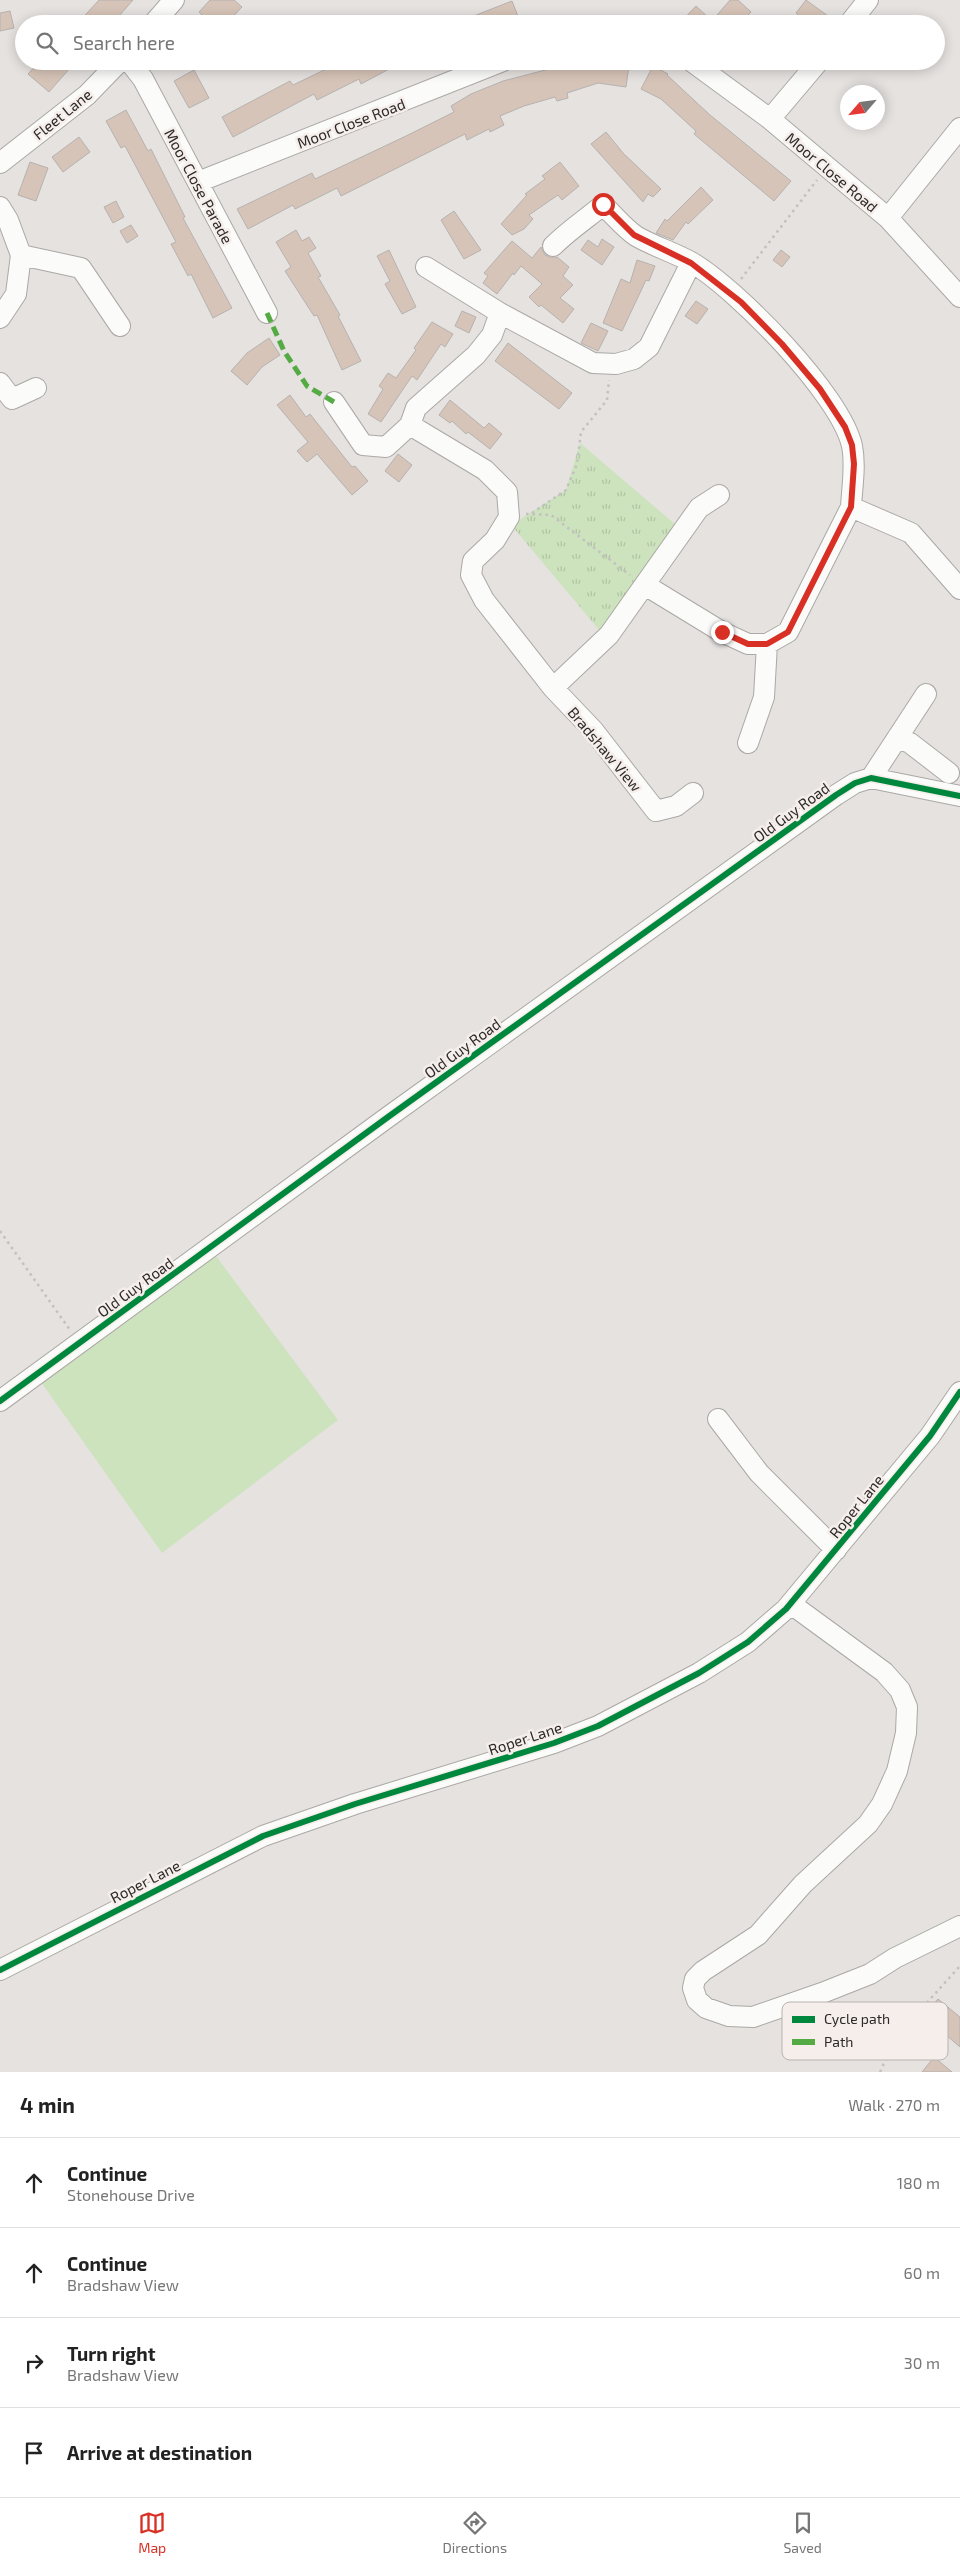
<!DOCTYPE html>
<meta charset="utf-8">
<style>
:root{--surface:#fff;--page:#f6f6f6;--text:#222;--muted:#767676;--line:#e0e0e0;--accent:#d93025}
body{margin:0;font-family:"Exo 2",sans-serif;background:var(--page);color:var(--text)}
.compass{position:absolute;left:840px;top:85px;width:45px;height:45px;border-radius:50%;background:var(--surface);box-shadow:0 2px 12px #0003;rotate:242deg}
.stop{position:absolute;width:15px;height:15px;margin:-11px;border:4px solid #d93025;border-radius:50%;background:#fff}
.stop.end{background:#d93025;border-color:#fff;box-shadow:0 1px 5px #0008}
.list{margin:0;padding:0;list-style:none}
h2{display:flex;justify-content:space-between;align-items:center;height:65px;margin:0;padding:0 20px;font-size:21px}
h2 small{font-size:16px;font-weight:400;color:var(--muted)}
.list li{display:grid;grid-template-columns:32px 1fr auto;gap:15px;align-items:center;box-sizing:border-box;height:90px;padding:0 20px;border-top:1px solid var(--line)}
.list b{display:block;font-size:19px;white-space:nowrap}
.list p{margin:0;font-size:16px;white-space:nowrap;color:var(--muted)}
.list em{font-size:16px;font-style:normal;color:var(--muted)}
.icon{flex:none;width:28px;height:28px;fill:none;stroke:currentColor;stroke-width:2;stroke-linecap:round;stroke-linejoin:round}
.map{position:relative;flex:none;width:960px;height:2072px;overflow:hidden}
.search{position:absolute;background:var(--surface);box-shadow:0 2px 12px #0003;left:15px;right:15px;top:15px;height:55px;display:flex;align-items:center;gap:12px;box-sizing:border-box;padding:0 18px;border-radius:28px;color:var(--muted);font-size:19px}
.sheet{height:425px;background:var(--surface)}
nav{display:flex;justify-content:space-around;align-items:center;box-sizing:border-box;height:70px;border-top:1px solid var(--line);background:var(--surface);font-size:14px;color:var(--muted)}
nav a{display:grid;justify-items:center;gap:2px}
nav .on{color:var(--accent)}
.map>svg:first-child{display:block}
.park{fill:url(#park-tufts)}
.pitch{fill:#cde3be}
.building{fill:#d7c4b8;stroke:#b5b2b0}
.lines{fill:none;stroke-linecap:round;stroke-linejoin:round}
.minor-casing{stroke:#aba8a6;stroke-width:22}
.path{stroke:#c2c1c0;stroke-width:2.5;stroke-dasharray:2.5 4;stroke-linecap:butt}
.minor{stroke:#fbfbfa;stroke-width:20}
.quiet{stroke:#54ab44;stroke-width:5;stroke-dasharray:10 5;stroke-linecap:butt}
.cycleway-casing{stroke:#f5eeea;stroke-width:9}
.cycleway{stroke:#00873e;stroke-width:6}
.route{stroke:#d93025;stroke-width:6}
.labels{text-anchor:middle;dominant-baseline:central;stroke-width:5;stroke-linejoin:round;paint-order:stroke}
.street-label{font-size:15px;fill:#2c2928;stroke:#f5eeea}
.key{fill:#f5eeea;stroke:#b9b3b0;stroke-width:1}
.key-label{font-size:14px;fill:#2c2928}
</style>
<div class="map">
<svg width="960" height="2072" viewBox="0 0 960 2072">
<defs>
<pattern id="park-tufts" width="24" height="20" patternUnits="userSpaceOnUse" patternTransform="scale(1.25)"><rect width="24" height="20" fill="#cde3be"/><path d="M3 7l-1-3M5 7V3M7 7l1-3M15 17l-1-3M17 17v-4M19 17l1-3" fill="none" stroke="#b0c3a3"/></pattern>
</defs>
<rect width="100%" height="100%" fill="#e5e2e0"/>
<path class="park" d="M580 443 676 525 600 631 511 525 566 490Z"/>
<path class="pitch" d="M216 1256 338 1420 162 1553 41 1382Z"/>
<path class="building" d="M99 0H133L112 24H77Z
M210 0H234L242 7 226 24H211L199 12Z
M730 0H738L751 12 740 24H679L696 6 712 21Z
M806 0 828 16 822 24H809L796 13Z
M512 1 521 24H456V23Z
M10 11 14 28 0 31V13Z
M40 61H62L70 68 49 92 28 74Z
M343 61H404L361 84 359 79 317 100 314 94 233 137 222 117 290 81 293 85Z
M580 61 629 66 626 87 598 83 567 93 568 98 557 101 555 97 524 106 500 116 504 125 490 132 489 129 467 140 465 134 341 196 337 188 295 209 293 205 248 229 237 209 312 173 315 179 406 136 454 112 451 106 471 94 503 81Z
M653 66 668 74 667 75 710 115 791 181 774 201 694 134 696 131 661 99 641 89Z
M194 70 209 98 189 108 174 81Z
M126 110 148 151 151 149 185 217 183 218 232 308 213 318 191 274 188 276 171 244 176 242 125 146 121 148 106 121Z
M606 132 623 153 661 189 653 197 648 194 643 202 591 144Z
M79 137 90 152 63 172 52 157Z
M30 162 48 168 36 201 18 195Z
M560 162 579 186 562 200 558 195 529 215 533 219 524 229 512 235 501 224 527 195 525 194 545 179 542 176Z
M701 187 713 200 688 224 686 222 673 240 656 233 665 219 667 221Z
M116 201 124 217 113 223 104 207Z
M454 211 481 250 464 259 441 220Z
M131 225 138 236 127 243 120 231Z
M296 230 302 241 309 237 316 248 308 253 321 276 318 277 340 315 338 316 361 361 342 370 317 315 314 316 285 271 291 267 276 242Z
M602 239 614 247 602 265 581 250 588 240 598 247Z
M512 241 532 258 541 247 545 255 550 257H557L569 267 563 276 573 285 560 298 574 309 563 323 541 305 539 307 529 297 542 284 521 266 514 275 513 273 497 294 483 283 488 276 484 273Z
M389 250 416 307 402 314 385 284 390 281 377 256Z
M781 250 790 257 782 267 773 260Z
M637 260 655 266 649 281 646 280 622 331 603 323 621 279 630 283Z
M696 301 708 309 697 324 685 316Z
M462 311 476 317 469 333 455 326Z
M432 322 453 334 445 347 441 344 417 380 412 376 381 422 368 414 383 389 379 386 388 373 396 378 416 350 414 348Z
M591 323 608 331 598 351 581 343Z
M269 338 280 355 262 367 247 385 231 371 247 353Z
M508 343 572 393 559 409 495 361Z
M290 395 306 417 310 414 352 467 355 466 368 481 352 495 317 454 307 462 297 451 308 442 277 405Z
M450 400 484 428 489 423 502 434 490 449 468 432 466 434 452 421 450 423 439 415Z
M398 454 412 465 399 482 385 471Z
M938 1999 960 2017V2047L924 2016Z
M934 2057 952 2072H922Z"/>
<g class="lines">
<g class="minor-casing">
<path id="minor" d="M153 24 174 0
M849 24 868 0
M129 61 143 79 267 313
M691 61 770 119 888 218 960 297
M770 119 819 61
M0 163 87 95 120 61
M198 182 503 61
M0 207 8 220 21 255 16 294 0 318
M888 218 960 128
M553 246C569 230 586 219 603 205 613 214 624 228 636 236 653 246 673 252 691 262 736 288 841 395 852 446 856 466 852 487 851 507L911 533 960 589
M21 255 81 268 120 326
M426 267 500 313 593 363 616 364 634 359 649 347 691 263
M0 383 12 399 36 388
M334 402 363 445 386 447 410 425 416 408 476 355 492 335 500 313
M410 425 485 470 507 492 509 517 495 540 473 561 471 575 484 600 553 688 593 730 656 811 676 806 693 793
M645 585 722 632 748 644H767L788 632 851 507
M553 688 609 635 699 508 719 495
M897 738 910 743 949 773
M748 743 764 697 767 644
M871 778 926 694
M0 1401 388 1117 836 795 855 783 871 778 960 796
M718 1419 759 1473 836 1550
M791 1604 884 1672 900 1690 907 1707 906 1733 897 1771 882 1804 868 1824 803 1884 758 1935 703 1971 695 1979 693 1988 697 2000 706 2008 729 2016 753 2017 822 1993 870 1974 895 1958 960 1926
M0 1970 263 1836 355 1804 554 1743 598 1726 699 1673 748 1642 786 1609 930 1436 960 1392"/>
</g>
<path class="path" d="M741 279 817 180
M532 513 566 490 577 464 581 432 607 400 609 380
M526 514 551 515 630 575
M0 1231 70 1330
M880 2072 896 2037 960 1966"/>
<use href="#minor" class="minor"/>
<path class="quiet" d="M267 313 284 351 307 386 334 402"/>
<g class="cycleway-casing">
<path id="cycleway" d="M0 1401 388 1117 836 795 855 783 871 778 960 796
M0 1970 263 1836 355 1804 554 1743 598 1726 699 1673 748 1642 786 1609 930 1436 960 1392"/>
</g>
<use href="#cycleway" class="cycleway"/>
</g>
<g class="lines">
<path class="route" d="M603 204 634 235 691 263 741 302 782 344 820 389 845 427 852 445 854 464 851 507 788 632 767 644H748L722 632"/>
</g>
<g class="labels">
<g class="street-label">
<text transform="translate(62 114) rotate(-39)">Fleet Lane</text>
<text transform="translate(351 123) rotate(-21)">Moor Close Road</text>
<text transform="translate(832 172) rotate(40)">Moor Close Road</text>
<text transform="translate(199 186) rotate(62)">Moor Close Parade</text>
<text transform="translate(605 749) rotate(50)">Bradshaw View</text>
<text transform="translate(791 812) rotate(-36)">Old Guy Road</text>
<text transform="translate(462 1048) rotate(-36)">Old Guy Road</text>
<text transform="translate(135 1287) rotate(-36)">Old Guy Road</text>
<text transform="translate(856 1506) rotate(-51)">Roper Lane</text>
<text transform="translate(525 1738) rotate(-18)">Roper Lane</text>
<text transform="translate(145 1881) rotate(-27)">Roper Lane</text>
</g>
</g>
<rect x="782" y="2002" width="166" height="58" rx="8" class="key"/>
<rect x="792" y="2016" width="23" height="7" fill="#00873e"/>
<rect x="792" y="2039" width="23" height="6" fill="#54ab44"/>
<g class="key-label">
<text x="824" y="2024">Cycle path</text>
<text x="824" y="2047">Path</text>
</g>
</svg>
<svg class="compass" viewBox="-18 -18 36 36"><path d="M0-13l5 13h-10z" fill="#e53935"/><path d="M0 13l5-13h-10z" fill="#767676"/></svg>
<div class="stop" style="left:603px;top:204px"></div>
<div class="stop end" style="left:722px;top:632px"></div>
<div class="search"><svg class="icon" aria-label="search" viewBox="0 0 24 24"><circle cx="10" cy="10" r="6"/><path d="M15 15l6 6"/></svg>Search here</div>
</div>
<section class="sheet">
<h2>4 min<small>Walk · 270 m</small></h2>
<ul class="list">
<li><svg class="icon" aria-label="ahead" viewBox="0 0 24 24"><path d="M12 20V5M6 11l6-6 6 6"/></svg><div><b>Continue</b><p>Stonehouse Drive</p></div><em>180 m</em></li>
<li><svg class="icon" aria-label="ahead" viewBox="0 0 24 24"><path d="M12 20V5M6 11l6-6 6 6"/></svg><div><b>Continue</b><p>Bradshaw View</p></div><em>60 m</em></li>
<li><svg class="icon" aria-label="right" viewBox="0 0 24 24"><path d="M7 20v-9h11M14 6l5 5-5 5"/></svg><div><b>Turn right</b><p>Bradshaw View</p></div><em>30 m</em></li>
<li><svg class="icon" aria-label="arrive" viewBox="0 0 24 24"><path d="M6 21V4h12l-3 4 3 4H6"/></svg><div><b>Arrive at destination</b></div></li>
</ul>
</section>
<nav>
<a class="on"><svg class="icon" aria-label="map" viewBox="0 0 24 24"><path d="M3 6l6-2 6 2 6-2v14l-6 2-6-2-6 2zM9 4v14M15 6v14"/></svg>Map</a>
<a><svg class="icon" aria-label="directions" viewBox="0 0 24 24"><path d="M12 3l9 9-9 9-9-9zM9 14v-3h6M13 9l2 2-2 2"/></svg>Directions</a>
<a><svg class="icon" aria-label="saved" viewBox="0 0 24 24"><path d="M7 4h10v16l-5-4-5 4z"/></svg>Saved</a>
</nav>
